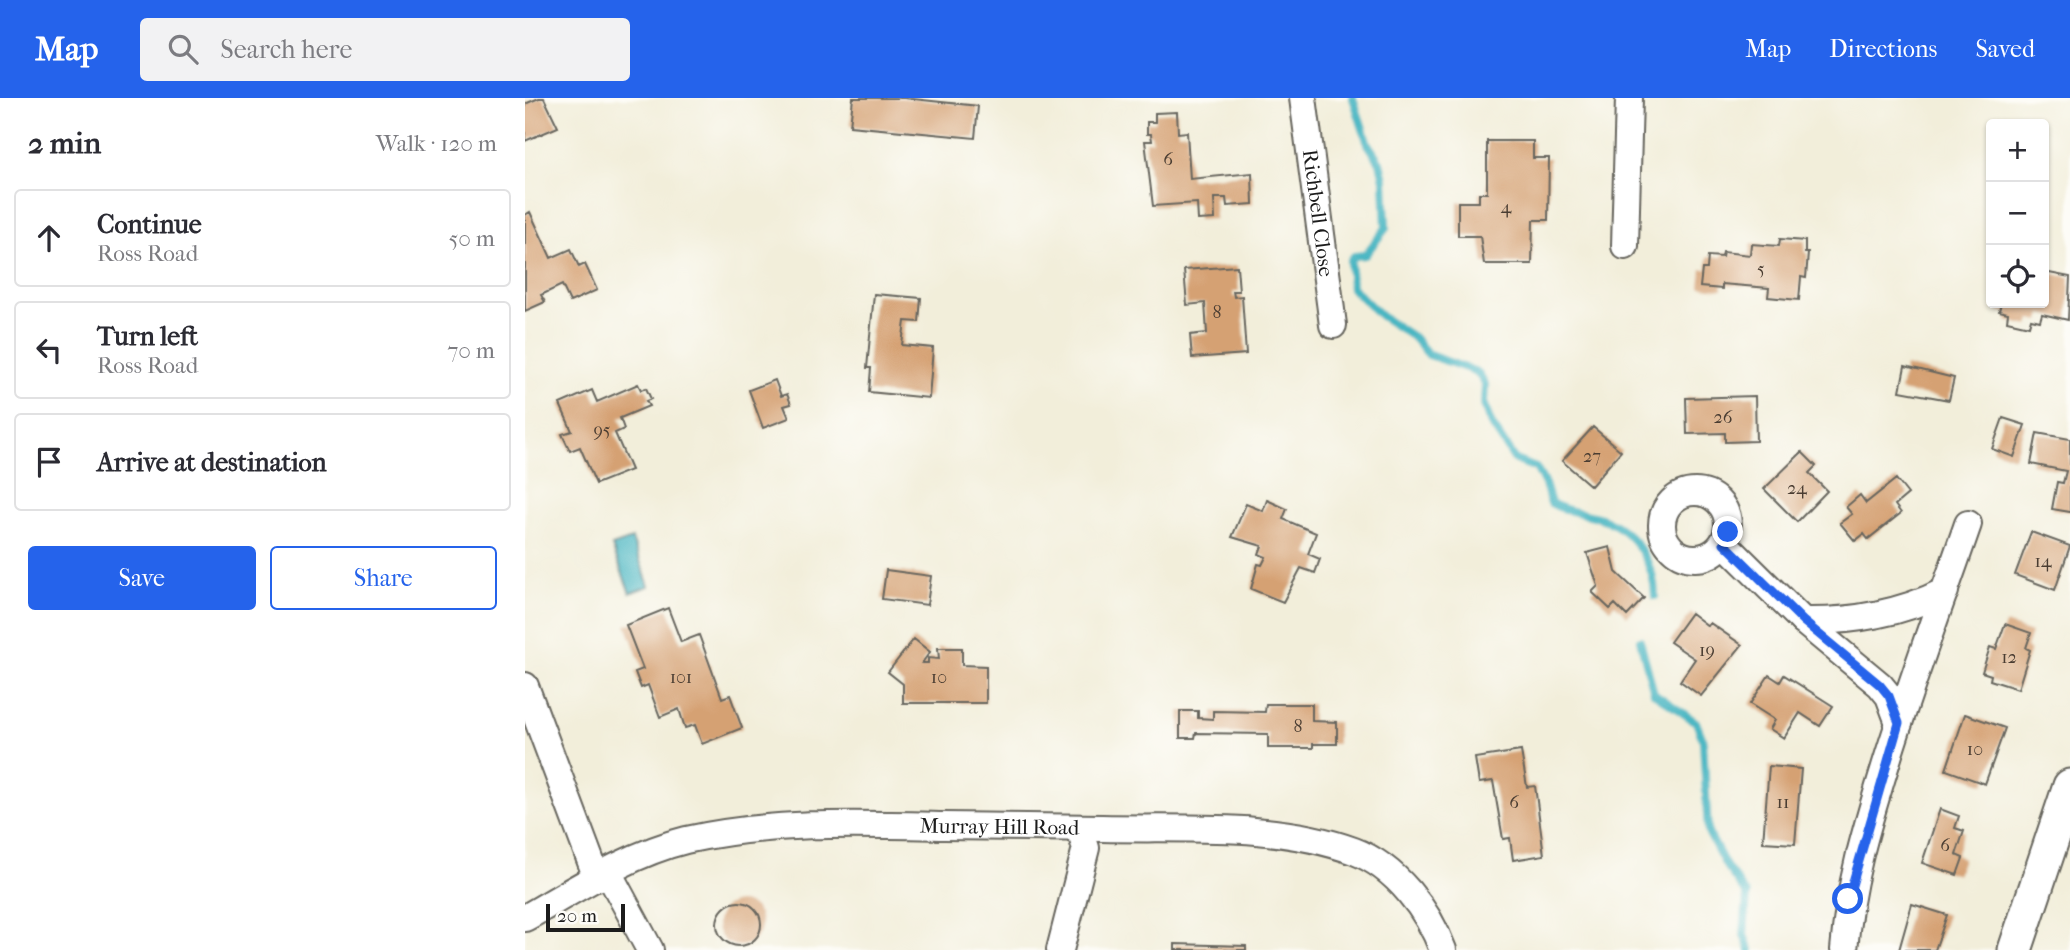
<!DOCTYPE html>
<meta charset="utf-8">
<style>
:root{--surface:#fff;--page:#f2f2f3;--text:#2b2b33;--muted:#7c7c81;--line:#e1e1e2;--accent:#2563eb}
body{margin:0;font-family:"IM FELL French Canon",serif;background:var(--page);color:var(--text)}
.controls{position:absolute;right:21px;top:21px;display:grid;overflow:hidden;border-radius:7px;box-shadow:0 2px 5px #0004}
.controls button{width:63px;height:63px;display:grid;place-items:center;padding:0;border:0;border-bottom:2px solid var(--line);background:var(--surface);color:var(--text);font:35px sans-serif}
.scale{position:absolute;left:21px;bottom:18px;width:79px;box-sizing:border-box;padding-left:7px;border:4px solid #1c1c1c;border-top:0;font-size:19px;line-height:24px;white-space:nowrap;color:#1c1c1c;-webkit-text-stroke:5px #fdfcf7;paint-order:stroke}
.stop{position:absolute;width:21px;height:21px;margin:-16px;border:5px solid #2563eb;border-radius:50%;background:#fff}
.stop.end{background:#2563eb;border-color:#fff;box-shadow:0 2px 7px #0008}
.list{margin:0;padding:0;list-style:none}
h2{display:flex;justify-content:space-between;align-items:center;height:91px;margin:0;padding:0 28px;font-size:30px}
h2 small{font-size:23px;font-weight:400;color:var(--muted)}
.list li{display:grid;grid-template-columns:46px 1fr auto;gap:21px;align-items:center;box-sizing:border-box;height:98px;margin:0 14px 14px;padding:0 14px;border:2px solid var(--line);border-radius:7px}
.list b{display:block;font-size:26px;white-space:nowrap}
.list p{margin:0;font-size:23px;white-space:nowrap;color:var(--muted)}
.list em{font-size:23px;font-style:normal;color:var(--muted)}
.actions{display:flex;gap:14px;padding:21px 28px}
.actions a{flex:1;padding:16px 0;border:2px solid var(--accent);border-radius:7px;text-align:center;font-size:24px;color:var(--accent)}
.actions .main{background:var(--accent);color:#fff}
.icon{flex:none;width:38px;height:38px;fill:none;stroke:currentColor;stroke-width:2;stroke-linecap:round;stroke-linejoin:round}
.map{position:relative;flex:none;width:1545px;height:852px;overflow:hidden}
header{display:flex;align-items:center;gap:42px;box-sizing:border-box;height:98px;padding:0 35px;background:var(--accent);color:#fff}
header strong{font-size:33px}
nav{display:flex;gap:38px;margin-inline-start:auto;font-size:24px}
.search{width:490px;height:63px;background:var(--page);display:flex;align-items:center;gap:18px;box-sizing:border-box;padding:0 24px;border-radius:7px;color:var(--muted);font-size:26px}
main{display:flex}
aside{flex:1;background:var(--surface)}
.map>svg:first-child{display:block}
.water{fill:#48b6c2;stroke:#32696f;stroke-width:2}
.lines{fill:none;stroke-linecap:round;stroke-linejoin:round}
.stream{stroke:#48b6c2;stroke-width:8}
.building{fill:#d5a173}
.minor-casing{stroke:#67665e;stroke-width:30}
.major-casing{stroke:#67665e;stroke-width:37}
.minor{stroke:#fff;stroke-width:26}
.major{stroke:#fff;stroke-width:33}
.route{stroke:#2563eb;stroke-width:9}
.labels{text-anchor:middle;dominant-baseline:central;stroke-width:6;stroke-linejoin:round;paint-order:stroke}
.number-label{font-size:18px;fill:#4a3d32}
.street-label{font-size:21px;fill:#1c1c1c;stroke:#fdfcf7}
</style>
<header>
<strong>Map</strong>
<div class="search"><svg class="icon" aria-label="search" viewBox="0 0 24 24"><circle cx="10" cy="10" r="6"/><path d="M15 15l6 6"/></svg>Search here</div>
<nav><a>Map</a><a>Directions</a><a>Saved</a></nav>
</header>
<main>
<aside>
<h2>2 min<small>Walk · 120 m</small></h2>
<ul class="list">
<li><svg class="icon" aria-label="ahead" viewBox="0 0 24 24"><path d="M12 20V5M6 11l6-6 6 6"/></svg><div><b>Continue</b><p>Ross Road</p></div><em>50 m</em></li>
<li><svg class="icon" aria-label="left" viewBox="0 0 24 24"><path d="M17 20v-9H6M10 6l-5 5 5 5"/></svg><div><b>Turn left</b><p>Ross Road</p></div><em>70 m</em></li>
<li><svg class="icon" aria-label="arrive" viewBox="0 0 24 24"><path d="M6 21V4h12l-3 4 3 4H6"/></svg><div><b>Arrive at destination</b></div></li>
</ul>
<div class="actions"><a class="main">Save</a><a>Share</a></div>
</aside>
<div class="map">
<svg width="1545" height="852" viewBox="0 0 1545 852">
<rect width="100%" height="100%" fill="#fdfcf7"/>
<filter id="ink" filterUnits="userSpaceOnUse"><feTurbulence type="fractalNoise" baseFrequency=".0143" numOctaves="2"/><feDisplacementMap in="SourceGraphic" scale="14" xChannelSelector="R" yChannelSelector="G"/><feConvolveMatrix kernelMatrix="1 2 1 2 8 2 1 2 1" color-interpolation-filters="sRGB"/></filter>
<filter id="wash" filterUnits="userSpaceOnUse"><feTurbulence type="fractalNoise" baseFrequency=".00686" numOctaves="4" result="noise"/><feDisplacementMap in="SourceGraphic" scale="28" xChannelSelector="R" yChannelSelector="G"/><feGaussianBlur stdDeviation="1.57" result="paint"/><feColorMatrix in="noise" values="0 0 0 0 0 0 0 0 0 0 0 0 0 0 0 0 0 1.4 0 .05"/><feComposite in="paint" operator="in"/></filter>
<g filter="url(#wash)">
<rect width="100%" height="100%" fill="#f2eeda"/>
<path class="water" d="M107 441 124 488 105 495 87 448Z"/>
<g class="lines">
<path class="stream" d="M828 0 843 46 855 64 859 81 861 130 840 157 829 158 825 163 827 190 856 218 888 239 904 257 952 274 960 286 959 307 967 327 990 362 1011 370 1020 386 1026 405C1044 416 1064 414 1083 423 1111 436 1130 468 1130 498
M1115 542 1129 595 1171 624 1178 642 1183 734 1201 768 1222 797 1219 837 1225 852"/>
</g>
<g id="blocks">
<path class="building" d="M14 0H19L33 29 0 43V6Z
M328 0H379L453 8 450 40 325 28Z
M652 14 653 35 662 34 665 81 727 75 728 106 702 108 701 100H689L690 121 673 122 672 105 628 108 620 43H627L626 36H622V24H630V15Z
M962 43H1008V60H1024L1023 122H1008L1007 166H959L955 138H933V104H954V95H962Z
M5 114 26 160 46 151 54 169 60 166 72 192 45 204 37 187 16 197 20 204 0 213V117Z
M1255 141 1280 143V155H1283L1281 180 1276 179 1274 202 1243 199 1244 190 1197 186V191L1175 189 1177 171H1182L1183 158 1197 159 1198 154 1225 157 1226 146 1254 148Z
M712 168 714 193H708L709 199 717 198 721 256 667 260 665 237 682 235 680 205 662 207 659 172Z
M1519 174 1545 179 1543 222 1517 216 1515 223 1506 221 1504 228 1482 223 1483 215 1474 213 1476 205H1519Z
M349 196 396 200 394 224 380 223 377 247 408 250 404 300 344 294 346 270H342Z
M1380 268 1429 280 1424 302 1375 293Z
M250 282 256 298 262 296 266 306 259 308 264 320 238 330 224 292Z
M113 286 116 292 121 290 126 301 121 303 124 308 95 320 99 331 90 335 106 372 71 386 55 349 45 353 37 336 47 333 35 306 67 292 72 304Z
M1230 298 1231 343 1200 344V335L1162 336 1161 300Z
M1478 320 1500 327 1489 359 1467 351Z
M1068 329 1096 353 1066 388 1037 363Z
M1512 335 1545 341V414L1527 411 1532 384 1538 385 1541 373 1506 366Z
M1277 354 1291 368 1284 375 1302 393 1272 424 1239 391Z
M1371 381 1383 396 1370 407 1376 415 1343 441 1339 436 1330 443 1315 425 1327 416 1321 409 1335 397 1341 405Z
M742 402 762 411 758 421 791 435 783 456 795 461 790 475 776 470 758 504 726 491 733 466 737 467 741 459 734 456 737 448 707 439 721 406 738 413Z
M1506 434 1545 448 1530 492 1490 477Z
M1085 449 1091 474 1119 500 1102 518 1090 506 1085 511 1067 494 1073 488 1062 455Z
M361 472 406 478 402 507 357 501Z
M143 510 156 544 174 537 197 600 205 597 217 630 177 646 170 627 160 630 154 611 135 619 123 587 116 590 110 574 118 571 101 527Z
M1166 515 1183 528 1185 525 1217 547 1176 598 1155 583 1170 561 1145 544Z
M1480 526 1506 535 1501 550 1505 552 1493 591 1465 582 1466 577 1457 574 1465 549 1471 551Z
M389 541 405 554 397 565H403V560L414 561 413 550H437V567L461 568V605H378V586L363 574Z
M1244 577 1255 584 1259 577 1308 608 1295 628 1275 615 1259 640 1245 631 1250 622 1225 606Z
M741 606H787V623L812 624V646H788V650H743V636L671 635 670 640H655V613H673V620L688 621V613L740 614Z
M1440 616 1480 630 1460 686 1421 672Z
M996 653 1002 689 1010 688 1019 757 988 762 985 740 978 741 968 683 954 685 950 660Z
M1244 668 1276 671 1270 746 1238 744Z
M1415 711 1434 718 1430 730 1439 733 1431 757 1438 760 1432 777 1397 765Z
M192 826a22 22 0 1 1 44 0a22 22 0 1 1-44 0Z
M1387 806 1422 817 1410 852H1374Z
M650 846 721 848V852H650Z"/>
</g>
</g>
<g filter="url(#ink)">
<use href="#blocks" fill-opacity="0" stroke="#67665e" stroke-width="2"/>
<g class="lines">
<g class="minor-casing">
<g id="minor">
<path id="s1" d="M778 0 808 227"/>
<path d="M1100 148 1104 0"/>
<circle cx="1170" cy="427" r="33"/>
<path d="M1199 445 1278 523 1355 587 1364 598 1374 625"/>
<path d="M1278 523C1326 524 1378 515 1420 493"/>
<path d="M0 588 72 780"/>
<path d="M83 774 125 852"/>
<path id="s2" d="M0 820C51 791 104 756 161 742 246 723 333 726 419 728 472 729 525 729 577 730 660 732 750 724 829 753 871 769 903 812 918 852"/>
<path d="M535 852 561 750 554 730"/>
<path d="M1319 852C1324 787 1341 731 1360 669 1385 587 1415 507 1443 426"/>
</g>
</g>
<g class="major-casing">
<path id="major" d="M1490 852 1545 688"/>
</g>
<use href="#minor" class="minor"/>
<use href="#major" class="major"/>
</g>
</g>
<g class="lines" filter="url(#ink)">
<path class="route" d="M1203 434 1199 445 1278 523 1355 587 1364 598 1374 625 1323 801"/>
</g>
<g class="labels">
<g class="number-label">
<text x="643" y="61">6</text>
<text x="981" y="109">4</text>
<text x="1236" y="171">5</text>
<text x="692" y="214">8</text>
<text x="1198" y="319">26</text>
<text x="77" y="332">95</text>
<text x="1067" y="358">27</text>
<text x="1272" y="390">24</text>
<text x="1518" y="463">14</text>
<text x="1182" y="552">19</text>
<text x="1484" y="559">12</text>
<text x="156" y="579">101</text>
<text x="414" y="579">10</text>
<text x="773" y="628">8</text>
<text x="1450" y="651">10</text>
<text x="989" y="704">6</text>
<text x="1258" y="704">11</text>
<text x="1420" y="747">6</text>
</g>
<g class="street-label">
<text stroke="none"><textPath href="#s1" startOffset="116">Richbell Close</textPath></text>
<text stroke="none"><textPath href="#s2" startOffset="494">Murray Hill Road</textPath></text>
</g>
</g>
</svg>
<div class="controls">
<button>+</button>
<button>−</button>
<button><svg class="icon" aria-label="locate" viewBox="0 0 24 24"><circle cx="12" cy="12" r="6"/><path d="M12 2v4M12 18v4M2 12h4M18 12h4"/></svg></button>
</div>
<div class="scale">20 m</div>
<div class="stop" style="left:1323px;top:801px"></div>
<div class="stop end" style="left:1203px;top:434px"></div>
</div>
</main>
